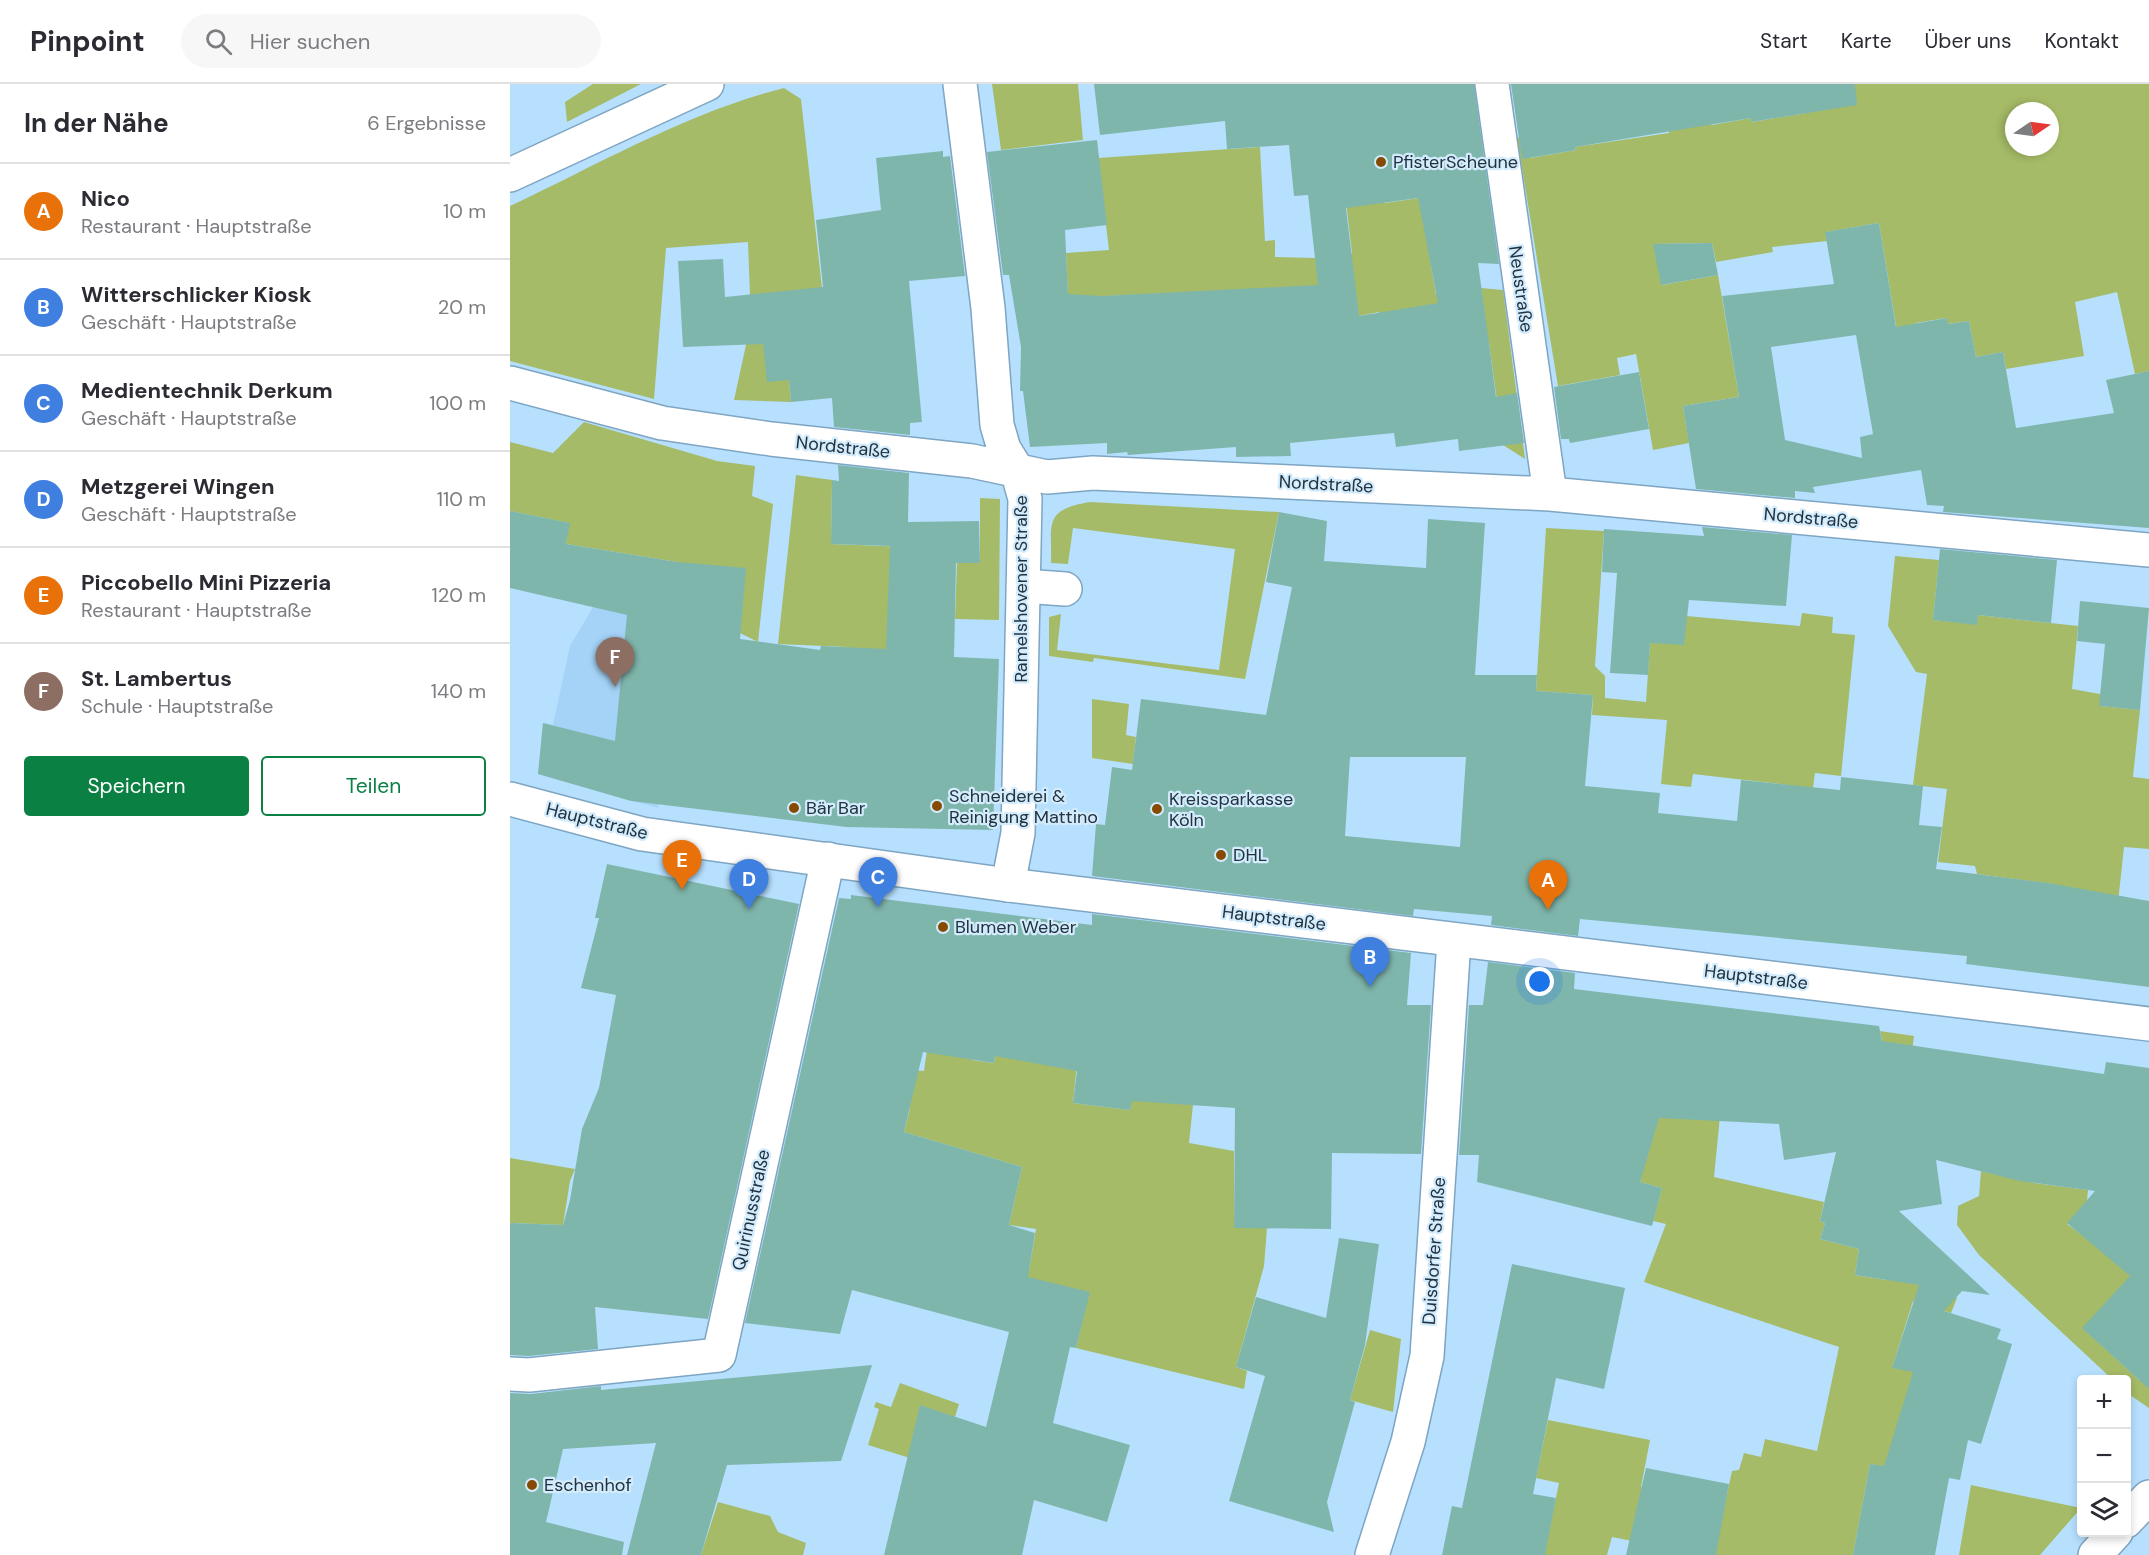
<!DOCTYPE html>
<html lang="de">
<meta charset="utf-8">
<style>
:root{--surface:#fff;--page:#f7f7f7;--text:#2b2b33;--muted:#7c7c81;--line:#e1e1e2;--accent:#0b8043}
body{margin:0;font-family:"DM Sans",sans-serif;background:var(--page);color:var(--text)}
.controls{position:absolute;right:18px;bottom:18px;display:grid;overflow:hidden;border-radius:6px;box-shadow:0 3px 9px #0003}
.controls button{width:54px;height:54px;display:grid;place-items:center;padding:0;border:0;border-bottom:2px solid var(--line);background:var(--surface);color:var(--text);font:30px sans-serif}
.compass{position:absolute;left:1495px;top:18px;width:54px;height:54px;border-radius:50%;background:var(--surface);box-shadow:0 3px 9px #0003;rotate:77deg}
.you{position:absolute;left:1030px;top:898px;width:21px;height:21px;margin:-15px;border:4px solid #fff;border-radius:50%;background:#1a73e8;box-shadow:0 0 0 9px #1a73e833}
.badge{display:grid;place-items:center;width:39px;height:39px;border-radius:50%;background:var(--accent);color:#fff;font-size:20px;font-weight:700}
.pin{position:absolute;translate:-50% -50px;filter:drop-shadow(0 2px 3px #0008)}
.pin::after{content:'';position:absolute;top:32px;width:21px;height:18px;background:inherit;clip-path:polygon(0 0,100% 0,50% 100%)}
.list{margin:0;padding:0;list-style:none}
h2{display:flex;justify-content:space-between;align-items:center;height:78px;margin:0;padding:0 24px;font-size:26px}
h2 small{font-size:20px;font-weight:400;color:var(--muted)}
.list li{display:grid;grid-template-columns:39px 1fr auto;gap:18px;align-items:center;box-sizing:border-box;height:96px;padding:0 24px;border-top:2px solid var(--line)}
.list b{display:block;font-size:22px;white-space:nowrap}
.list p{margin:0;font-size:20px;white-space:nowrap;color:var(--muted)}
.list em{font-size:20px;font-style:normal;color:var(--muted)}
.actions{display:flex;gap:12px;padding:18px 24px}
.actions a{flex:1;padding:14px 0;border:2px solid var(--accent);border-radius:6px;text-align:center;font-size:21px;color:var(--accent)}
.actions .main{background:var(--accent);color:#fff}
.icon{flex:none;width:33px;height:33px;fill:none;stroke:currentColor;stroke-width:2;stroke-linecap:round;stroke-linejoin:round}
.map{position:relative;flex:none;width:1639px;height:1471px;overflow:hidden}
header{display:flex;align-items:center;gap:36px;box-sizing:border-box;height:84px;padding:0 30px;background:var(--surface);border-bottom:2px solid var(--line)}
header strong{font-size:28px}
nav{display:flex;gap:33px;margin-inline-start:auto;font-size:21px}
.search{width:420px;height:54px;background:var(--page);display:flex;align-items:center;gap:15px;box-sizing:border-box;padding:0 21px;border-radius:33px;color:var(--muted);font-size:22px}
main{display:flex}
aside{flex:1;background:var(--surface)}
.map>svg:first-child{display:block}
.built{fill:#a4d3f7}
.green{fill:#a5bb67;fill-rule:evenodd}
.building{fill:#7fb6ac;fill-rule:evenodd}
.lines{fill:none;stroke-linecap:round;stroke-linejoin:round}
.minor-casing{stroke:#7ea5c2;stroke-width:36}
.major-casing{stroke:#7ea5c2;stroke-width:36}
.minor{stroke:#fff;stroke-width:33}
.major{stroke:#fff;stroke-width:33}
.poi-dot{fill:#864b03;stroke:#d2ebfd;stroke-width:2}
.labels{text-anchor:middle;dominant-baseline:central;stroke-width:4.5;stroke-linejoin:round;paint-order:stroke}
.poi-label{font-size:18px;fill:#22323e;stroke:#d2ebfd;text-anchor:start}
.street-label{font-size:18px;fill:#22323e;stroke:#d2ebfd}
</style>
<header>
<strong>Pinpoint</strong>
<div class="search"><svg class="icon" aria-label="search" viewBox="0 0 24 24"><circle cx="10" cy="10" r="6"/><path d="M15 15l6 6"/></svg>Hier suchen</div>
<nav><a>Start</a><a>Karte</a><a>Über uns</a><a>Kontakt</a></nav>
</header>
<main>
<aside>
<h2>In der Nähe<small>6 Ergebnisse</small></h2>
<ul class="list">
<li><span class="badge" style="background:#e8710a">A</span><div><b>Nico</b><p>Restaurant · Hauptstraße</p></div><em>10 m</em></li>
<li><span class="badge" style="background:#3f7fe0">B</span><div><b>Witterschlicker Kiosk</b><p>Geschäft · Hauptstraße</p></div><em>20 m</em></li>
<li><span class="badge" style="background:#3f7fe0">C</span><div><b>Medientechnik Derkum</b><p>Geschäft · Hauptstraße</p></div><em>100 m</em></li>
<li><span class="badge" style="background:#3f7fe0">D</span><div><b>Metzgerei Wingen</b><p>Geschäft · Hauptstraße</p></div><em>110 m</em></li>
<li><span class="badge" style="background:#e8710a">E</span><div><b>Piccobello Mini Pizzeria</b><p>Restaurant · Hauptstraße</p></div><em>120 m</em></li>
<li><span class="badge" style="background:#8d6e63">F</span><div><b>St. Lambertus</b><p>Schule · Hauptstraße</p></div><em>140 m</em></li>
</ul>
<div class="actions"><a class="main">Speichern</a><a>Teilen</a></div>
</aside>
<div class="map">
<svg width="1639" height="1471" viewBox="0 0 1639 1471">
<rect width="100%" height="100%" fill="#b7e0ff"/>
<path class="built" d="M83 523 160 540 154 670 148 724 28 690 33 639 43 641 60 562Z"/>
<path class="green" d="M83 0H131L57 38 55 18Z
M482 0H568L573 56 491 66Z
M1325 0H1639V287L1625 290 1607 208 1565 218 1574 272 1496 285 1493 268 1466 273 1459 237 1438 240 1436 234 1406 239 1403 344 1369 139 1316 148 1317 157 1262 163 1263 168 1206 178 1202 159 1144 160 1152 201 1208 191 1229 313 1173 322 1179 359 1143 366 1126 270 1107 274 1110 291 1048 302 1007 54 1016 52 1020 74 1066 66 1065 63 1159 49 1153 11 1202 41 1241 34 1242 38 1296 29ZM1504 27H1540V63H1504Z
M274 4 291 15 312 204 271 208 281 318 224 316 241 238 238 158 156 164 144 315 0 277V122C89 80 178 28 274 4Z
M750 63 755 157 765 156V173L805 174 842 169 834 101 875 119 916 113 920 176 926 210 971 204 993 206 1015 375 993 361 979 259 875 286 869 228 849 232 701 207 558 214 556 169 599 166 588 74Z
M74 338 207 377 245 382 242 412 263 420 248 558 230 549 167 478 56 460 59 439 0 427V358L43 369Z
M286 391 322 396 321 460 398 463 396 549 336 597 337 563 268 560Z
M470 414 490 415 489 536 445 535 447 479H470Z
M580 418 769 428 735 595 584 574 583 578 539 572V533L551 530 547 566 709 586 725 465 563 444 558 480 541 479C542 439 533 426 580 418Z
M1036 444 1094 447 1085 582 1095 592V614L1136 618 1142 529 1290 542 1292 529 1323 533 1322 549 1345 551 1331 692 1305 689 1302 711 1278 701 1183 690 1181 703 1151 700 1157 636 1082 631 1083 611 1026 607Z
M1385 472 1429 476 1423 536 1466 540 1468 531 1568 542 1562 605 1590 610V622L1630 626 1623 693 1639 695V765L1614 763 1607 828 1543 800 1467 790 1465 782 1428 778 1437 705 1403 701 1417 590 1406 588 1378 542Z
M582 615 619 620 616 651 626 653 623 680 582 674Z
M571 941 563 1019 620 1026 624 998 683 1021 679 1059 724 1067V1144H757L754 1182 726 1283 737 1287 734 1305 566 1264 579 1208 480 1212 519 1186 526 1145 499 1141 512 1083 394 1048 400 1024 373 983 414 987 419 951 464 965 462 976 484 979 485 972Z
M1370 947 1404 952 1395 1021 1380 991Z
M1148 974 1210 1032 1204 1093 1314 1118 1310 1137 1315 1139 1310 1155 1349 1165 1345 1191 1377 1196 1381 1172 1394 1165 1447 1214 1441 1229 1403 1217 1383 1281 1403 1288 1407 1388 1360 1380 1343 1471H1204L1222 1387 1229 1386 1234 1369 1251 1373 1255 1355 1307 1367 1329 1263 1134 1198 1156 1140 1143 1137 1152 1104 1130 1098Z
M0 1074 65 1085 60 1097 53 1141 0 1139Z
M1471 1087 1524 1099 1578 1106 1577 1117 1557 1140 1639 1199 1573 1244 1629 1296 1639 1286V1324L1617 1309 1616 1296 1602 1295 1469 1171 1447 1141 1448 1122 1469 1112Z
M860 1246 891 1255 883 1328 840 1316Z
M390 1299 449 1320 429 1383 358 1361 369 1325 364 1323 366 1318 381 1323Z
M1038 1336 1140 1356 1131 1403 1153 1408 1148 1462 1102 1453 1097 1471H1034L1049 1399 1026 1394Z
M1461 1401 1571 1424 1530 1471H1449Z
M208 1418 260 1432 268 1448 296 1459 293 1471H191Z"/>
<path class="building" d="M584 0H964L989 180 968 179 979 259 986 313 1007 309 1014 359 949 367 948 355 886 363 884 349 780 359 781 372 726 373V363L618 371 617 368 597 370V359L520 363 513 307H510L511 263 499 191H493L477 68 587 56 597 141 555 146 558 210 592 212 808 201 798 111 784 112 779 61 717 65 715 37 590 51ZM908 114 928 219 849 232 836 124Z
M1001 0H1345L1347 21 1241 38V34L1065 63 1066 66 1012 75Z
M433 67V73L440 72 455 192 399 197 412 338 400 339V351L324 343 322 314 281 318 279 296 257 298 253 260 173 263 168 177 213 175 215 213 313 203 306 136 371 126 366 74Z
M1369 139 1386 243 1437 234 1438 240 1459 237 1466 273 1493 268 1506 344 1604 329 1596 296 1639 287V444L1433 428 1434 422 1417 421 1411 386 1303 403 1305 409 1285 407V414L1186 405 1173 322 1229 313 1212 212 1324 200 1315 148ZM1346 251 1363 350 1350 353 1352 374 1275 356 1261 263Z
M1202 159 1208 191 1151 201 1143 160Z
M1129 288 1139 345 1060 359 1059 355H1051L1044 303Z
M328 381 399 389 398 438 469 437 470 479H446L444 573 489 575 483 746 336 743 121 717 28 690 33 639 105 657 117 531 0 504V427L60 439 56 460 167 478 236 484 230 555 310 566 311 562 376 565 380 462 321 460 322 396 329 397Z
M769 428 817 437 814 477 916 484 918 435 975 439 965 591H1027L1026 607 1083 611 1075 702 1150 709 1148 729 1227 737 1231 696 1330 706 1331 693 1413 702 1409 741 1432 743 1426 785 1538 799 1639 817V903L1456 880 1457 872 1070 835 1068 852 981 841 982 832 904 825 903 832 582 792 586 740 595 741 602 683 622 686 631 615 756 631 782 503 756 498ZM840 673H956L950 763 835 752Z
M1192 443 1282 451 1276 522 1179 516 1174 561 1140 559 1138 591 1100 589 1107 489 1092 488 1094 445 1194 452Z
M1430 465 1547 476 1541 539 1468 531 1467 541 1423 536Z
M1570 517 1639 524 1630 626 1589 622 1595 560 1567 557Z
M97 780 289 820 198 1235 85 1223 88 1265 19 1272 0 1271V1139L53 1141 60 1116 72 1045 89 1004 106 911 71 904 89 834H85Z
M341 811 582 841V830L901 869 897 921H921L911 1070 822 1069 821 1145 724 1144 725 1024 622 1017 620 1026 563 1019 567 987 485 972 484 979 413 968 394 1048 512 1083 499 1141 525 1149 518 1193 580 1208 566 1264 560 1263 543 1339 620 1361 597 1438 524 1416 512 1471H374L410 1321 476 1343 499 1248 342 1206 330 1250 235 1239 329 814 341 815Z
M978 878 1065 889 1064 905 1369 942 1372 957 1594 990 1596 978 1639 984V1305L1572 1244 1620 1192 1557 1139 1585 1107 1510 1097 1426 1076 1432 1120 1389 1127 1480 1211 1452 1207 1434 1227 1491 1245 1487 1255 1502 1260 1471 1360 1458 1356 1450 1396 1439 1394 1425 1471H1343L1360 1380 1374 1382 1403 1288 1382 1284 1409 1201 1345 1191 1349 1165 1310 1155 1315 1139 1310 1137 1326 1068 1274 1076 1269 1040 1149 1034 1130 1098 1152 1104 1142 1142 967 1098 969 1071H949L959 921H973Z
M829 1154 869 1160 855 1261 840 1316 845 1318 817 1418 824 1448 719 1417 755 1292 726 1283 746 1213 816 1234Z
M1002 1180 1115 1204 1094 1305 1046 1294 1023 1410 1046 1414 1035 1471H932L942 1422 952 1424Z
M362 1281 331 1377 217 1381 191 1471H117L146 1359 53 1365 36 1438 114 1458 112 1471H0V1309L21 1310 91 1302V1306Z
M1136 1384 1219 1400 1206 1471H1116Z"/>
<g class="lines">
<g class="minor-casing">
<path id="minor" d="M450 0 478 224 487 341 494 365 507 386 515 415 508 749 498 801
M982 0 1040 410
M0 91 197 0
M0 299 152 339 261 355 462 377 537 393 583 389 1040 410 1639 466
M513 502 555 505
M0 1290 19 1291 209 1271 318 775
M1616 1437 1639 1413
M862 1471 898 1358 917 1272 944 856
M1585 1471 1606 1448"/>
</g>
<g class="major-casing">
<path id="major" d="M0 715 132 750 498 801 1639 940"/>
</g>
<use href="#minor" class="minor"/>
<use href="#major" class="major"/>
</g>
<g class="poi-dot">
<circle cx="871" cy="78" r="6"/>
<circle cx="427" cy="722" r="6"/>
<circle cx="284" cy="724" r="6"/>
<circle cx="647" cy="725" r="6"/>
<circle cx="711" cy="771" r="6"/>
<circle cx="433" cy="843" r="6"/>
<circle cx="22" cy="1401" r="6"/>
</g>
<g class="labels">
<g class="poi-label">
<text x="883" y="78">PfisterScheune</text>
<text x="439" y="712">Schneiderei &amp;<tspan x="439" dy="21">Reinigung Mattino</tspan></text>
<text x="659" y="715">Kreissparkasse<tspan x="659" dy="21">Köln</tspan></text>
<text x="296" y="724">Bär Bar</text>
<text x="723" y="771">DHL</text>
<text x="445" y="843">Blumen Weber</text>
<text x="34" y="1401">Eschenhof</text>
</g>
<g class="street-label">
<text transform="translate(1011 205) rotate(82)">Neustraße</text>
<text transform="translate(333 363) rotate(6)">Nordstraße</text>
<text transform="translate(816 400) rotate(3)">Nordstraße</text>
<text transform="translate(1301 434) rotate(5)">Nordstraße</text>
<text transform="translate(511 505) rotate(-90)">Ramelshovener Straße</text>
<text transform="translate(87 737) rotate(14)">Hauptstraße</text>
<text transform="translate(764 834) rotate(7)">Hauptstraße</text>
<text transform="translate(1246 893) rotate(7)">Hauptstraße</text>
<text transform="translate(241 1126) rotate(-78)">Quirinusstraße</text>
<text transform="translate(924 1167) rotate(-86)">Duisdorfer Straße</text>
</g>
</g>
</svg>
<div class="controls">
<button>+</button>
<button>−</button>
<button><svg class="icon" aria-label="layers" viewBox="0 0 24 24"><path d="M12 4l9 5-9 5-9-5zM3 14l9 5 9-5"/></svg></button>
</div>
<svg class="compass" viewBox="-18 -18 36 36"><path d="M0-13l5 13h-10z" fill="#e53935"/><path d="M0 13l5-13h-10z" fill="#7c7c81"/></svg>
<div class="you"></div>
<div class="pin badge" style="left:1038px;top:826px;background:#e8710a">A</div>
<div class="pin badge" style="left:860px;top:903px;background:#3f7fe0">B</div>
<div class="pin badge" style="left:368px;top:823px;background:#3f7fe0">C</div>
<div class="pin badge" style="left:239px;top:825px;background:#3f7fe0">D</div>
<div class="pin badge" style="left:172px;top:806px;background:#e8710a">E</div>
<div class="pin badge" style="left:105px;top:603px;background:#8d6e63">F</div>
</div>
</main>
